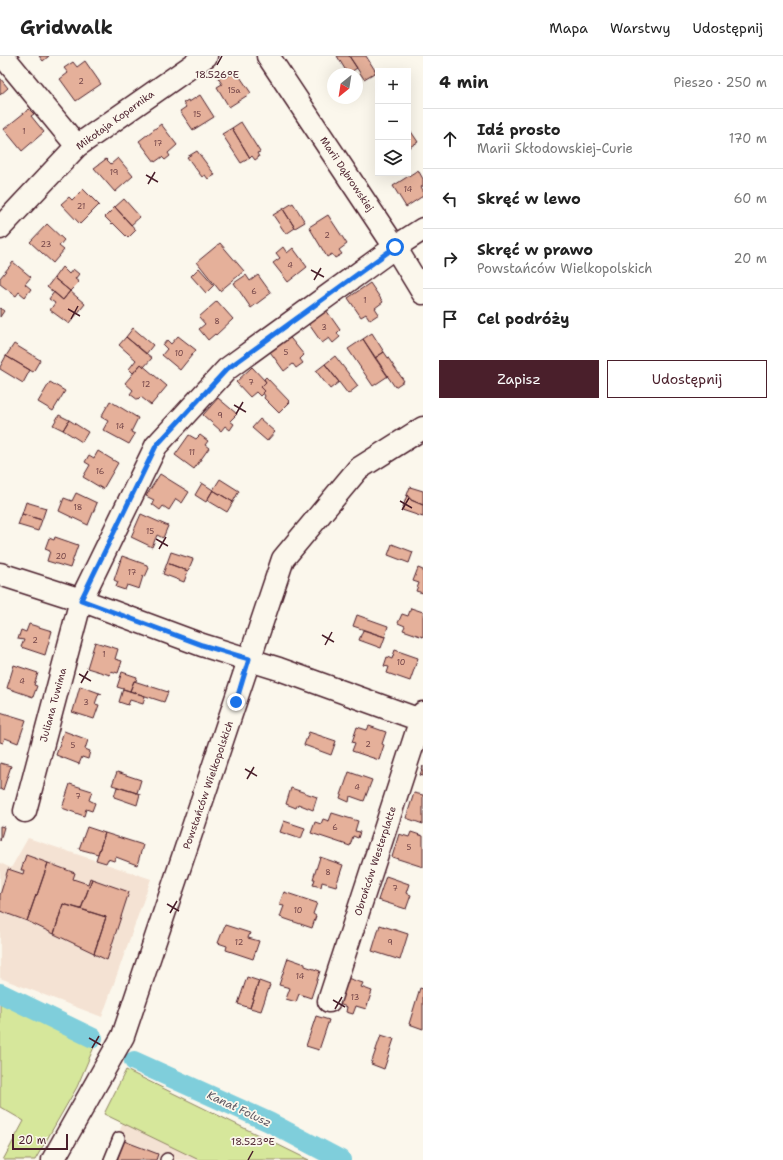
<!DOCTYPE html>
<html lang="pl">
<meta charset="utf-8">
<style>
:root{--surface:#fff;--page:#f2f2f2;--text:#222;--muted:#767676;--line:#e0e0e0;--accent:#4a1f2b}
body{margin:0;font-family:"Shantell Sans",sans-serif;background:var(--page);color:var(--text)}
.controls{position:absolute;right:12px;top:12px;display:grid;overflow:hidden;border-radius:0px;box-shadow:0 4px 16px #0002}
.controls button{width:36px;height:36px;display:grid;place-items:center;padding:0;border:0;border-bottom:1px solid var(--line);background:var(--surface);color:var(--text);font:20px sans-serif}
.compass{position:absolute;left:327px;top:12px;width:36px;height:36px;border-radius:50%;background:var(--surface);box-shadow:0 4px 16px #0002;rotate:210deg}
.scale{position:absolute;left:12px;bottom:10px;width:56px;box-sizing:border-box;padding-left:4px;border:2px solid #4a1f2b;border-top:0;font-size:11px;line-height:14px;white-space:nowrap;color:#4a1f2b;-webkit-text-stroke:3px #fbf7ec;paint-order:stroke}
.stop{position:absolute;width:12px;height:12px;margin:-9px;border:3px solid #1a73e8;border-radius:50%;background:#fff}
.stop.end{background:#1a73e8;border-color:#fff;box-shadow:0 1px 4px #0008}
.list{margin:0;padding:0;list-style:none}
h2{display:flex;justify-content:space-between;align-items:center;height:52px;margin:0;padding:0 16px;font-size:17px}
h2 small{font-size:13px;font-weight:400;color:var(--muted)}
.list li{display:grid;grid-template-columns:26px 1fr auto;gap:12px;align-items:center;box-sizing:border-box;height:60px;padding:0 16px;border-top:1px solid var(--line)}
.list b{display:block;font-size:15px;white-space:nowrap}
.list p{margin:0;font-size:13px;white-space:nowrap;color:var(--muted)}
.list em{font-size:13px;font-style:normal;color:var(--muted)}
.actions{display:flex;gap:8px;padding:12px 16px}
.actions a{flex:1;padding:9px 0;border:1px solid var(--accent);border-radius:0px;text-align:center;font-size:14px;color:var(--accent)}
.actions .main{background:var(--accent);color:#fff}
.icon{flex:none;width:22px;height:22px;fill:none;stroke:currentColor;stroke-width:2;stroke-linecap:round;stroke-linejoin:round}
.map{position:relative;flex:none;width:423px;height:1104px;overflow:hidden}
header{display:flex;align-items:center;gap:24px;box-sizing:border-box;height:56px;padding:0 20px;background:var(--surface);border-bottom:1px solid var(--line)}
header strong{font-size:19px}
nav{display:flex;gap:22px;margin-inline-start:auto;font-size:14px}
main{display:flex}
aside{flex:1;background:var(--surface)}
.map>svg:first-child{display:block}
.built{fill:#f4e2d3}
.green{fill:#d6e79b;stroke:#908363}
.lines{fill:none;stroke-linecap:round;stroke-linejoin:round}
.canal{stroke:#7fcedb;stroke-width:20}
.building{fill:#e5b09a;stroke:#4a1f2b}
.service-casing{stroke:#4a1f2b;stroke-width:14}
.minor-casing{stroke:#4a1f2b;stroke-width:25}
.service{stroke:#fbf7ec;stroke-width:11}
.minor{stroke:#fbf7ec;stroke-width:22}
.route{stroke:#1a73e8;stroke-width:5}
.ticks{fill:none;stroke:#4a1f2b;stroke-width:1.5}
.labels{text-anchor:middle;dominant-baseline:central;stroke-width:3.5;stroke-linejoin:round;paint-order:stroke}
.number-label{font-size:8px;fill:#714347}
.street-label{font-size:10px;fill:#4a1f2b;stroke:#fbf7ec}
.water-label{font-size:11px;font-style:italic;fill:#5a5460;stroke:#fbf7ec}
.ticks-label{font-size:10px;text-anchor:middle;fill:#4a1f2b;stroke:#fbf7ec;stroke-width:3.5;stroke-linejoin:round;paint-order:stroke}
</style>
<header>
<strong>Gridwalk</strong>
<nav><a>Mapa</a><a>Warstwy</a><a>Udostępnij</a></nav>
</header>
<main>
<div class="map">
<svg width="423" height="1104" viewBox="0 0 423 1104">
<rect width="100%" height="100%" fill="#fbf7ec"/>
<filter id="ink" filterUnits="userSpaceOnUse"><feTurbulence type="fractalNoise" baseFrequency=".025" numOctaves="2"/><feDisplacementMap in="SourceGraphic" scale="8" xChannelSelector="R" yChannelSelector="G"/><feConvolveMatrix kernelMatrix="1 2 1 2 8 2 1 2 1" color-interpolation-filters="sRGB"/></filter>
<g filter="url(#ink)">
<path class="built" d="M28 782 151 823 102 961 0 922V807L11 812Z
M125 1062 213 1104H107Z"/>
<path class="green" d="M0 947 94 991 77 1031 35 1104H3L24 1065 0 1051Z
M126 1014 309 1104H199L104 1058Z"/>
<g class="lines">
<path class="canal" d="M0 937 93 982
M134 1005 269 1066 341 1104"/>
</g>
<path class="building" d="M39 0H49L43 5Z
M337 0H349L357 12 348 18Z
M349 0H366L376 16 364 23Z
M85 5 101 28 76 45 60 23 68 17 64 12 73 6 77 11Z
M236 15 251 37 229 51 217 31 222 28 218 22 225 18 227 21Z
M0 22 8 32 0 39Z
M200 39 214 61 193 74 180 55 186 51 183 47 188 44 189 46Z
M29 53 34 58 31 60 44 76 22 95 4 73Z
M241 66 260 96 257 97 259 101 255 104 252 100 250 102 232 72Z
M161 68 177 89 168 97 170 100 165 104 162 101 155 106 139 85Z
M408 71 418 86 408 92Z
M232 72 250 102 241 107 222 78Z
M197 95 215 119 208 123 205 119 202 121 187 101Z
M118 102 133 120 115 136 94 112 106 103 111 108Z
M418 114 423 123V130L421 131 423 134V140L406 151 393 130Z
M83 133 99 149 80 168 61 148 69 141 72 144Z
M124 143 140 161 131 169 115 151Z
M293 147 305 166 295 172 283 153Z
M115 151 136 174 128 182 113 167 112 168 105 161Z
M283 153 295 172 286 178 273 159Z
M328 159 347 188 339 194 342 198 335 202 332 198 327 201 309 171Z
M47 168 64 184 59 190 64 194 53 207 30 186Z
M220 187 244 215 220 235 197 206Z
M283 191 287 197 293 192 307 211 288 226 273 207 280 202 276 197Z
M13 206 31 221 25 228 31 233 25 241 19 236 16 240 0 228V222Z
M62 211 69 218 73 213 79 218 75 223 79 226 70 235 54 222Z
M199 212 214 229 206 237 191 220Z
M246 219 250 225 258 219 271 237 251 252 234 227Z
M54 222 70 235 63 244 47 231Z
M370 227 383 246 375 252 379 258 370 264 366 258 361 261 348 242Z
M70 235 85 248 69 268 50 254 55 247 49 243 54 236 63 244Z
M217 245 233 263 216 279 215 278 208 284 199 273 205 268 199 261Z
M0 252 4 255 0 261Z
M326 254 340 274 337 277 340 281 333 287 329 282 322 287 308 267Z
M133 272 153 289 146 298 126 281Z
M372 277 384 296 375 302 363 283Z
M287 278 304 299 300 303 303 307 296 312 293 308 284 315 268 293Z
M178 280 196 294 180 314 162 299 167 293 163 289 167 284 171 288Z
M126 281 152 302 144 311 141 308 133 317 129 313 136 304 119 289Z
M363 283 388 320 373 330 348 293Z
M14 288 40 304 33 316 6 300Z
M384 296 404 325 395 331 375 302Z
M6 300 30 314 23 327 0 313V311Z
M335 300 358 330 348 338 325 308Z
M141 308 167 330 151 349 141 341 138 344 130 338 133 334 125 327Z
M325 308 339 326 330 333 316 315Z
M252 311 266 326 261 331 265 335 260 340 256 336 250 341 236 326Z
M266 321 290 346 279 357 264 342 265 340 263 337 265 335 261 331 266 326 264 323Z
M50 326 65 335 53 355 38 346Z
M218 342 237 358 230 365 234 368 230 374 225 370 221 375 203 359Z
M110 345 138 362 131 376 135 378 129 388 103 374 108 365 101 361Z
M59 359 69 364 63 374 53 369Z
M260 363 275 376 267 385 252 372Z
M69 364 88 376 82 386 63 374Z
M189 379 196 383 200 379 208 385 205 389 209 392 194 413 175 399Z
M98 395 118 407 103 433 83 421 90 409 85 406 89 399 94 402Z
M160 418 189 436 182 447 176 443 169 454 163 450 160 454 152 448 154 444 146 440Z
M220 423 239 435 233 446 213 434Z
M202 427 213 434 206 446 195 439Z
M410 431 423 435V449L411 444 407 439Z
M213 434 233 446 227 456 207 444Z
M76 437 97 447 88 469 59 455 64 442 72 445Z
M407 439 411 444 423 449V461L402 454Z
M26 446 46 452 42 464 22 458Z
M22 458 42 464 38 475 18 469Z
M141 458 168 470 163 482 157 479 152 491 131 481Z
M55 481 78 489 70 512 47 505 50 495 45 493 49 482 54 484Z
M392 488 413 496 409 507 388 499Z
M171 496 193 503 188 515 167 507Z
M122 500 147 509V511L149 512 145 521 143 520 139 533 127 529 125 534 116 531 118 526 114 524Z
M167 507 188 515 184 526 163 518Z
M418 512 423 514V537L416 535 419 527 413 525Z
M411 552 423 556V581L403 574 405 570 398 567 402 558 408 560Z
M357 559 388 570 385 581 353 570Z
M29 568 52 575 45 599 21 591 24 584 18 583 21 574 26 576Z
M363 574 385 581 381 592 359 584Z
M95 586 118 593 115 603 122 605 118 617 111 615 110 619 87 612Z
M395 594 418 602 410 625 387 617 389 611 384 610 387 601 392 603Z
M14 609 38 617 34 629 37 630 33 641 7 632Z
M122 616 137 621 136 625H134L130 635 117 631Z
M134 625 168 636 164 646 130 635Z
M80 630 102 638 99 637 95 648 99 649 94 663 72 656 73 655Z
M123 633 145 640 143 648 130 644 128 649 119 646Z
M0 656 26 664 18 687 5 682 3 687 0 686Z
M369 670 386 676 382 688 384 689 379 704 352 695 355 687 352 686 357 671 367 674Z
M64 675 88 684 85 693 90 695 88 703 82 701 79 708 56 699Z
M309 676 336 685 331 699 304 689Z
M0 707 11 710 3 734 0 733Z
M423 710V720L420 719Z
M117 716 141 724 137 737 112 729Z
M349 716 372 724 364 745 350 740 349 746 340 742Z
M70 728 92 735 89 744 95 747 92 755 86 753 84 760 62 752Z
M117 731 140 738 137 749 114 741Z
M291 732 317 741 313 754 298 748 296 752 286 748Z
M414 737 423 739V768L406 762Z
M332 757 358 765 355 775 360 776 358 782 353 780 350 790 311 777 315 766 321 768 323 763 329 765Z
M284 765 305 772 301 783 280 776Z
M0 770 4 771 0 785Z
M87 771 105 777 98 798 79 793Z
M411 776 423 780V811L392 801 399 778 409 781Z
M105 777 143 789 137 809 116 801 114 805 108 803 106 807 96 804Z
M26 799 48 807 37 839H36L27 865 0 855V839L8 813 23 818 24 814H21Z
M320 801 343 809 336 830 322 826 321 831 313 829 315 823H313Z
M48 807 75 817 73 823 88 828 90 822 92 823 81 853 63 848 54 878 27 865 36 839H37Z
M386 820 409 828 406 837 411 839 406 853 378 844Z
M92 823 129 836 107 904 94 898 106 861 81 853Z
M284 836 317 847 313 858 316 860 312 872 280 861 284 850 279 849Z
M63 848 106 861 94 897 54 878Z
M225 869 250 877 248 882 259 885 253 903 226 894 227 890 218 887Z
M380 869 408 878 400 904 372 895Z
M288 902 305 908V910L320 915 311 942 299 938 296 946 286 943 290 932 279 929Z
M247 921 259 925 250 952 238 948Z
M347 922 363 927 361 931 372 935 366 953 356 950 353 958 346 956 347 951 338 948Z
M259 925 270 929 261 955 250 952Z
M420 932 423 933V973L409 968Z
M316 960 329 964 319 994 306 990Z
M381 979 394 983 384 1013 371 1008Z
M124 1085 158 1098 156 1104H117Z"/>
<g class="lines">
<g class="service-casing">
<path id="service" d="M110 1104 119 1082
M166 1104 167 1103"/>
</g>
<g class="minor-casing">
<path id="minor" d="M3 0 77 90
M268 0 395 191 423 237
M0 172 77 90 206 0
M0 518 81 544 202 589 279 613 423 665
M25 755 81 544 156 390 227 313 395 191 423 173
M329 945 423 657
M53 1104 123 980 283 503 358 413 423 372"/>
</g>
<use href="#service" class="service"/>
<use href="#minor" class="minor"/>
</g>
</g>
<g class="lines" filter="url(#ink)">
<path class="route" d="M236 646 249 603 202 589 81 544 156 390 227 313 395 191"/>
</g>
<path class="ticks" d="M217 9 222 0M146 119 158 126M148 128 155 116M311 214 324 221M314 224 321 212M68 253 80 260M71 263 78 250M234 349 246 356M236 358 243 346M400 445 412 452M402 454 409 442M156 483 168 490M159 493 166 481M322 579 334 586M325 589 332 576M79 618 91 625M81 627 88 615M245 713 257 720M247 723 254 711M167 848 179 855M170 857 177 845M333 944 345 951M335 953 342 941M89 982 101 989M92 992 99 980M248 1104 253 1095"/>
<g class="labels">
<g class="number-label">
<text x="81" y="25">2</text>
<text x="234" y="34">15a</text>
<text x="197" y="58">15</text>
<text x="24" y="75">1</text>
<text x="158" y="87">17</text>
<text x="114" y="116">19</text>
<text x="408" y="133">14</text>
<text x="81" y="150">21</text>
<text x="327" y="179">2</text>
<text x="46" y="188">23</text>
<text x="290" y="209">4</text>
<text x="254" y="235">6</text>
<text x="365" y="244">1</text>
<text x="217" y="265">8</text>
<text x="324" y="271">3</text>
<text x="286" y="296">5</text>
<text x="179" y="297">10</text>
<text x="251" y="326">7</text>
<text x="146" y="328">12</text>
<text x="220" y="359">9</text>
<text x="120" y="370">14</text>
<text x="192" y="396">11</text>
<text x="100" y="415">16</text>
<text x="78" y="451">18</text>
<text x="150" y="475">15</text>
<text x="61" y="500">20</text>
<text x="132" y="516">17</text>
<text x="35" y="584">2</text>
<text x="104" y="598">1</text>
<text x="401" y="606">10</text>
<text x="22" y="625">4</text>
<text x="86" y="646">3</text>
<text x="368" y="688">2</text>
<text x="73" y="689">5</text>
<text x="357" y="731">4</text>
<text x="78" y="740">7</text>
<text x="335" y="771">6</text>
<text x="409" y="791">5</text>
<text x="328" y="816">8</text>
<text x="395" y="832">7</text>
<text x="298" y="854">10</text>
<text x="239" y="886">12</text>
<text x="390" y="886">9</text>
<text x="300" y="920">14</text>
<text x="355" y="941">13</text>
</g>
<g class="street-label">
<text transform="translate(115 64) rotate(-36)">Mikołaja Kopernika</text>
<text transform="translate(347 118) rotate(56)">Marii Dąbrowskiej</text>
<text transform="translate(53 649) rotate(-75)">Juliana Tuwima</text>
<text transform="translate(208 729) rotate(-71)">Powstańców Wielkopolskich</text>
<text transform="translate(375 805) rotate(-72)">Obrońców Westerplatte</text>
</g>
<g class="water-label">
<text transform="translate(239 1053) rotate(25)">Kanał Folusz</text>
</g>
</g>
<g class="ticks-label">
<text x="217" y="22">18.526°E</text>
<text x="253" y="1089">18.523°E</text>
</g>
</svg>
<div class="controls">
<button>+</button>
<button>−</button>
<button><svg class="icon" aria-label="layers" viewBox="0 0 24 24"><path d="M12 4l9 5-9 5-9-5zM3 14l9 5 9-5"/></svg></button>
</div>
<svg class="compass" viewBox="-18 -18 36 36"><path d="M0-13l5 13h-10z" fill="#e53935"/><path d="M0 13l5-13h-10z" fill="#767676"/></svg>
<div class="scale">20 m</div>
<div class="stop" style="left:395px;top:191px"></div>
<div class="stop end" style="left:236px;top:646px"></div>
</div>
<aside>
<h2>4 min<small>Pieszo · 250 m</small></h2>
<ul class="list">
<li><svg class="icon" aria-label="ahead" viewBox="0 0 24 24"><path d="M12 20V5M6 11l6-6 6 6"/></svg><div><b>Idź prosto</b><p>Marii Skłodowskiej-Curie</p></div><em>170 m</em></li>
<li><svg class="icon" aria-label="left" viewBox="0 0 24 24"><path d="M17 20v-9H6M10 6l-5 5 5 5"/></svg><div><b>Skręć w lewo</b></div><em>60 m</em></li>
<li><svg class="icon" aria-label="right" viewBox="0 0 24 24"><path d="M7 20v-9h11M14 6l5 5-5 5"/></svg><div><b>Skręć w prawo</b><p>Powstańców Wielkopolskich</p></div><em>20 m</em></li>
<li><svg class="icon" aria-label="arrive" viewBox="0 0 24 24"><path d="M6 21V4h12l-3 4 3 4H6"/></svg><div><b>Cel podróży</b></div></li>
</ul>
<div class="actions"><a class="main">Zapisz</a><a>Udostępnij</a></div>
</aside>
</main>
